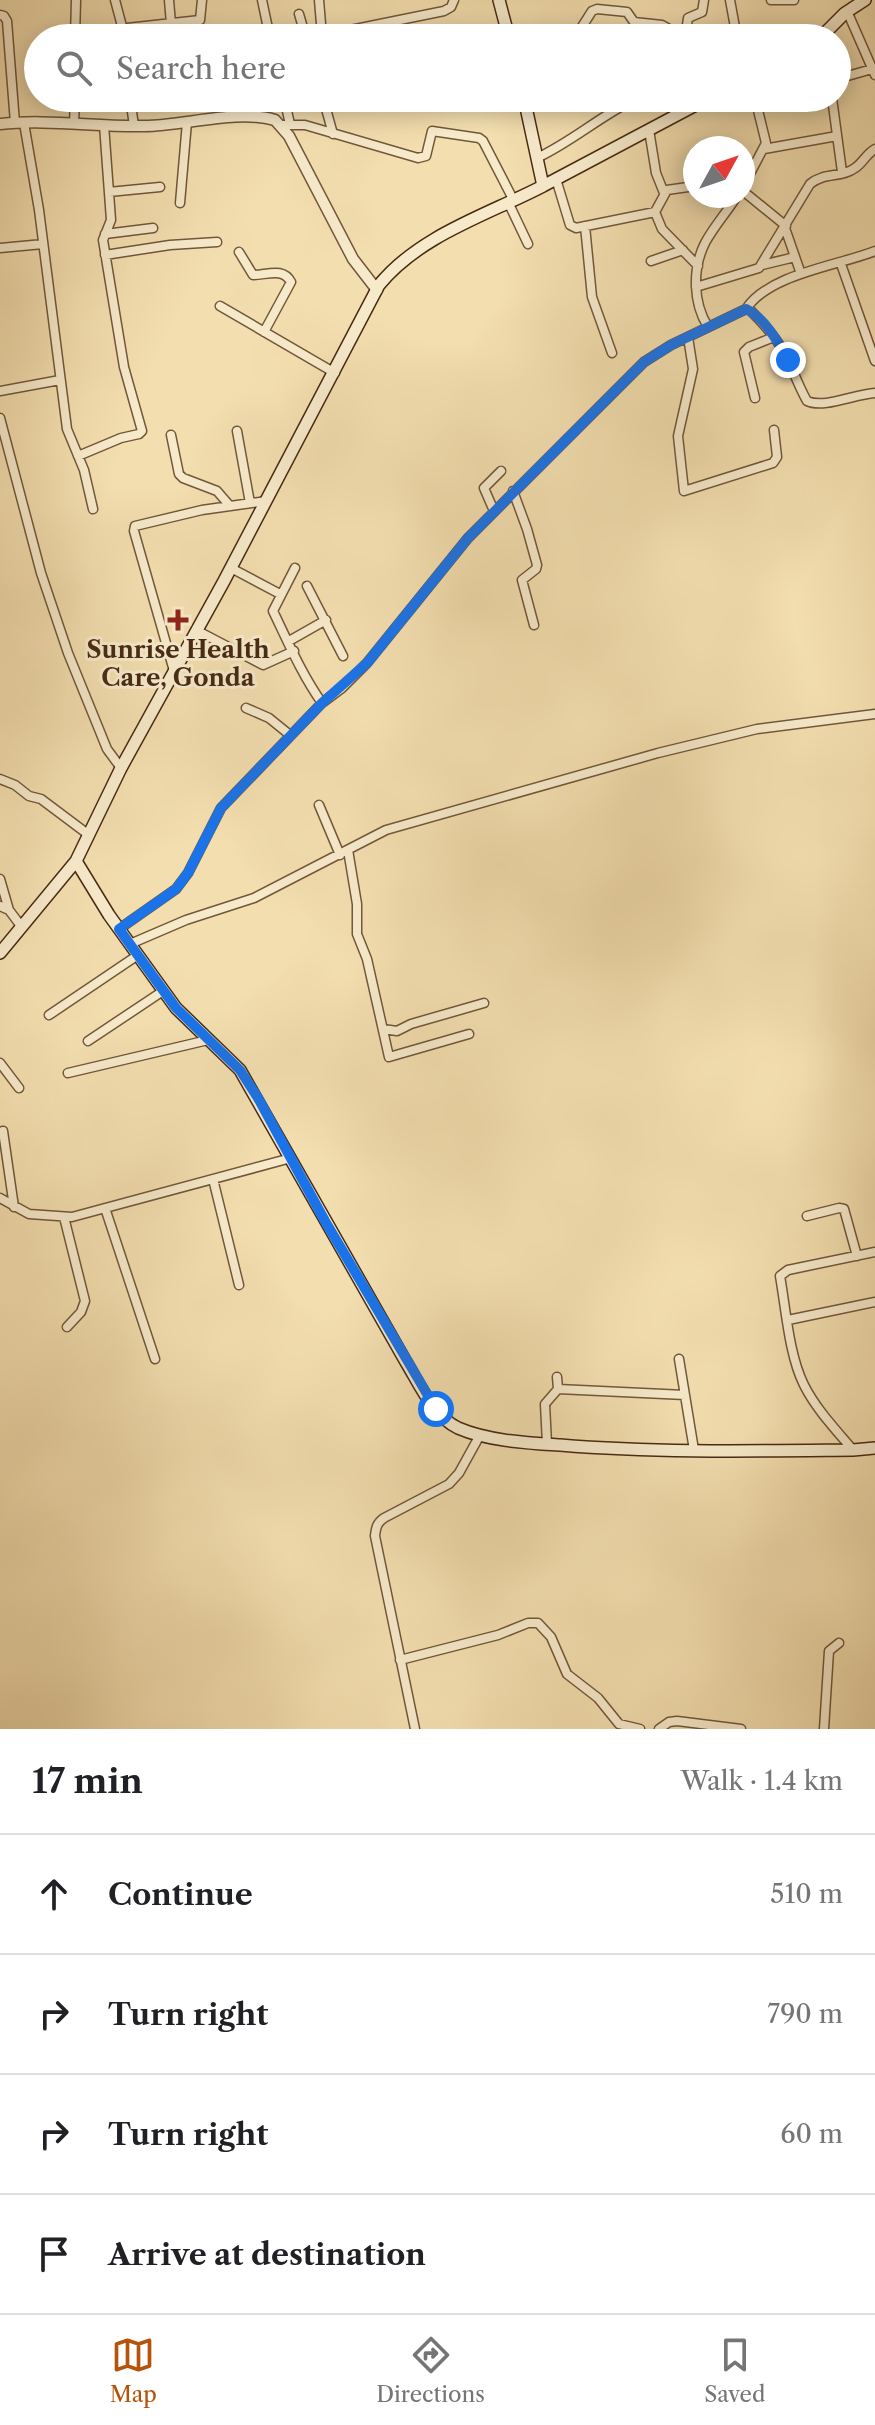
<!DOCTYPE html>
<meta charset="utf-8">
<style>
:root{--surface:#fff;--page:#f6f6f6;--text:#202124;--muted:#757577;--line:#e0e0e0;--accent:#b45309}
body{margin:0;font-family:"Libre Caslon Text",serif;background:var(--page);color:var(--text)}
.compass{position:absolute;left:683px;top:136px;width:72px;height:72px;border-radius:50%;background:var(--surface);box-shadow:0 4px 20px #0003;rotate:50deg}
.stop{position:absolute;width:24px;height:24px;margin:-18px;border:6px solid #1a73e8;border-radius:50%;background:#fff}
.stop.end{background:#1a73e8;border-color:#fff;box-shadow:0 2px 8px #0008}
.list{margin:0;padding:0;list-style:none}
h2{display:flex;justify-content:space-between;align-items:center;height:104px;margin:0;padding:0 32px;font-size:34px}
h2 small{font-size:26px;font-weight:400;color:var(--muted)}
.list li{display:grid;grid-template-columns:52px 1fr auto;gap:24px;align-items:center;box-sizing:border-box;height:120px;padding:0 32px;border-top:2px solid var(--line)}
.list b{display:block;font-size:30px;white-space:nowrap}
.list em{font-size:26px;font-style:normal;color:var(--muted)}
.icon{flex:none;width:44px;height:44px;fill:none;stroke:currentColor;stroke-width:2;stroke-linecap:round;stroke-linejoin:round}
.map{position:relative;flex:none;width:875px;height:1729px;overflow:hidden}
.search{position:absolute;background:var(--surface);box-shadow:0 4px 20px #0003;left:24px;right:24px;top:24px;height:88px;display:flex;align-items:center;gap:20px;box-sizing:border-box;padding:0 28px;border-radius:44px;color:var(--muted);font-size:30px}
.sheet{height:584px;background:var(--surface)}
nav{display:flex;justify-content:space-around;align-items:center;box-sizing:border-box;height:112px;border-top:2px solid var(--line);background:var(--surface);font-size:22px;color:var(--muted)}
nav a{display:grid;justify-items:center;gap:4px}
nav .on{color:var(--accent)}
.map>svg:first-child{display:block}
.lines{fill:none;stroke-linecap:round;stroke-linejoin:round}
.minor-casing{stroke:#72573b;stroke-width:11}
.tertiary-casing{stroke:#72573b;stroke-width:13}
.secondary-casing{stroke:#472a14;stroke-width:14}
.minor{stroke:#f7eacb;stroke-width:8}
.tertiary{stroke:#f7eacb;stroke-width:10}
.secondary{stroke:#f7eacb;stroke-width:11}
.route{stroke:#1a73e8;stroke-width:10}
.poi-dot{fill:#8f2418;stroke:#f7eacb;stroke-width:3}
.labels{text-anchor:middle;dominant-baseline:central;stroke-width:6;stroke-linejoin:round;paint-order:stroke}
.poi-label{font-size:24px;font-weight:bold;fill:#472a14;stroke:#f7eacb}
</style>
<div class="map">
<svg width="875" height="1729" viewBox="0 0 875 1729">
<rect width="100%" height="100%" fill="#f3deaf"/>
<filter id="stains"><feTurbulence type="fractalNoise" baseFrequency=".0025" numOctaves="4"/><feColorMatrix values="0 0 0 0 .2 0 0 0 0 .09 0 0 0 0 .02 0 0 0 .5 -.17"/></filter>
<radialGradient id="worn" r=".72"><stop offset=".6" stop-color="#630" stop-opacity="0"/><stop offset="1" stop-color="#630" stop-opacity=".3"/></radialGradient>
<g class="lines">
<g class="minor-casing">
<path id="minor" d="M115 0 123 30
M169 0 171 24
M262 0 270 38
M319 0 322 36
M730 0 737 38
M771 0H794
M847 11 875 75
M299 14 306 38
M0 15 4 16 7 21 15 123
M75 38 76 0
M123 38V30L127 28 200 20 202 0
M311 38 444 11 451 7 454 0
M516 38 578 33 592 11 597 9 627 12 634 22 662 25 685 38
M685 38 688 18 702 12 704 0
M837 79 872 69
M130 98 134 126
M284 98 290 124
M323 98 333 134
M832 98 842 172
M24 123 39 210 67 429 84 470 93 509
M74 124 75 98
M281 125H305L418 158 426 156 432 131 479 138 483 141 514 201
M649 130 656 173 664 193
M764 149 837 136
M537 158C573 141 600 116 637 98
M556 179 570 225 576 228 655 212 667 190 695 186
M743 187 766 143 755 98
M743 191 786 226
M109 192 160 187
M180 203 187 122
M509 204 528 244
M655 212 662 229 698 266
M585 226 592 297 612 353
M785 228 801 274
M105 234 153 228
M0 248 43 244
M239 252 253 275C267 275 283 267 291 282L264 332
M105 255 170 245 217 242
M651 261 683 250
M841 264 875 361
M762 265 795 257
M696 287 759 268 810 184C824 172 842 178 855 168 863 163 866 154 875 149
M220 306 335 373
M746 309C769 274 837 266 875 251
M708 327C693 303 692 269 705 243 714 226 727 212 737 196
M688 337 693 369 678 436 684 491 773 463 777 457 774 430
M0 391 60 380
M755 398 744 352 749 347 774 337
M0 418 41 573 68 653 107 749 121 768
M237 431 250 503
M171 435 179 474 183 478 217 491 230 506
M78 456 121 438 139 434 142 431 124 367 103 240 111 220 104 125
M513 491 527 529 537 565 536 569 522 580 534 625
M494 511 484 488 501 471
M231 568 280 594
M295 568 273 611C288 642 302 675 322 703
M307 586 343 656
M196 630 263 665 294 651
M289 641 326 620
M174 671 134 531 135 526 202 510 266 501
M246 708 269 718 290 735
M0 779 15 785 29 796 41 799 89 835
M319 805 340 855
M348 850 357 904V934L367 959 389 1057 469 1034
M0 879 9 910
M0 906 9 910 21 926
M119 929 176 889 188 873 221 808 322 703 342 688 367 663 468 538 644 362 671 345 746 309 751 311C765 325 779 341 788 359 794 373 799 387 807 401 824 409 855 394 875 393
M130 944 186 920 254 898 386 830 658 753 757 729 875 714
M49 1015 138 955
M383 1029 397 1031 411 1024 484 1003
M88 1041 163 991
M0 1063 19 1088
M68 1073 208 1040
M3 1131 14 1207
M213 1179 239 1285
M0 1198 29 1214 72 1217 291 1158
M105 1208 155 1359
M807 1216 839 1208 844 1209 857 1256
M64 1217 85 1301 81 1312 67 1327
M788 1320 875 1302
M679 1359 694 1450
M558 1389 685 1395
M547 1444 545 1404 558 1389 557 1377
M853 1450C836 1430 816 1409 804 1385 789 1355 786 1310 780 1276L788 1270 875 1252
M400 1660 498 1635 528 1623H538L551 1637 567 1674 598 1698 619 1724 640 1729
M415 1729 375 1536C376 1527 377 1523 384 1518L449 1484 459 1473 480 1435
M659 1729 669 1722 677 1721 741 1729
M824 1729 829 1651 839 1643"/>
</g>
<g class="tertiary-casing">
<path id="tertiary" d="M0 124C48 119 96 127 144 126 183 126 238 109 275 120L289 136 353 259 377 290"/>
</g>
<g class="secondary-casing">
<path id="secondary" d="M499 0 509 38
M820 38 845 13 865 0
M543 186 709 98
M76 861 109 915 176 1008 240 1070 406 1362C420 1385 433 1416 458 1428 488 1441 528 1443 560 1445 657 1453 755 1451 853 1450L875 1448
M0 953 76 861 121 768 224 581 379 285C420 235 487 215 543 186L524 98"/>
</g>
<use href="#minor" class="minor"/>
<use href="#tertiary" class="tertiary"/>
<use href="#secondary" class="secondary"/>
</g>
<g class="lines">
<path class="route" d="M436 1409 325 1221 258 1098 240 1070 176 1008 119 929 176 889 188 873 221 808 322 703 367 663 468 538 644 362 671 345 746 309C765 318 778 342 788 360"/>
</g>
<path class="poi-dot" d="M174 608h8v8h8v8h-8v8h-8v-8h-8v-8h8z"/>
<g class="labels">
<g class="poi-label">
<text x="178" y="649">Sunrise Health<tspan x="178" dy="28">Care, Gonda</tspan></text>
</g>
</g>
<rect width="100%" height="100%" filter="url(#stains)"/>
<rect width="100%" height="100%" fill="url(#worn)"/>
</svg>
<svg class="compass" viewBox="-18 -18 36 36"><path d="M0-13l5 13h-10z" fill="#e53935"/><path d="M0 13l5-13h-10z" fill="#757577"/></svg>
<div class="stop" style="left:436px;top:1409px"></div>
<div class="stop end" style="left:788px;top:360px"></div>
<div class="search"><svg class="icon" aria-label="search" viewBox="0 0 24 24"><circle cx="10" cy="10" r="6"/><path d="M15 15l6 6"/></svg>Search here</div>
</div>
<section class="sheet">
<h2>17 min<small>Walk · 1.4 km</small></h2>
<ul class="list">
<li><svg class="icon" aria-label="ahead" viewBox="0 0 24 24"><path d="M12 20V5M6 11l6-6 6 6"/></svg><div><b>Continue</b></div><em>510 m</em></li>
<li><svg class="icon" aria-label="right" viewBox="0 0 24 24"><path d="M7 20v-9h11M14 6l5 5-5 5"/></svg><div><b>Turn right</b></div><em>790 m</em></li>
<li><svg class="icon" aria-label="right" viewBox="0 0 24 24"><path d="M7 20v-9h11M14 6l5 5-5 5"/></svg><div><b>Turn right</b></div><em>60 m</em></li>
<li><svg class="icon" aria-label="arrive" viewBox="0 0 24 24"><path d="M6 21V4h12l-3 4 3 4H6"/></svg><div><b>Arrive at destination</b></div></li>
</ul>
</section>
<nav>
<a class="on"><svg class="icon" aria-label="map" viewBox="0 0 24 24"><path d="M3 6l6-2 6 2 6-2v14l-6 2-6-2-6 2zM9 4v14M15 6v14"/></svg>Map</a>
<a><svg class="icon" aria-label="directions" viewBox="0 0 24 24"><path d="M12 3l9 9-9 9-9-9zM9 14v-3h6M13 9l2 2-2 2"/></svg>Directions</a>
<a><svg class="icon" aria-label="saved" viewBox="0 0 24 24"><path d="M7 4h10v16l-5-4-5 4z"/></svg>Saved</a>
</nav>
